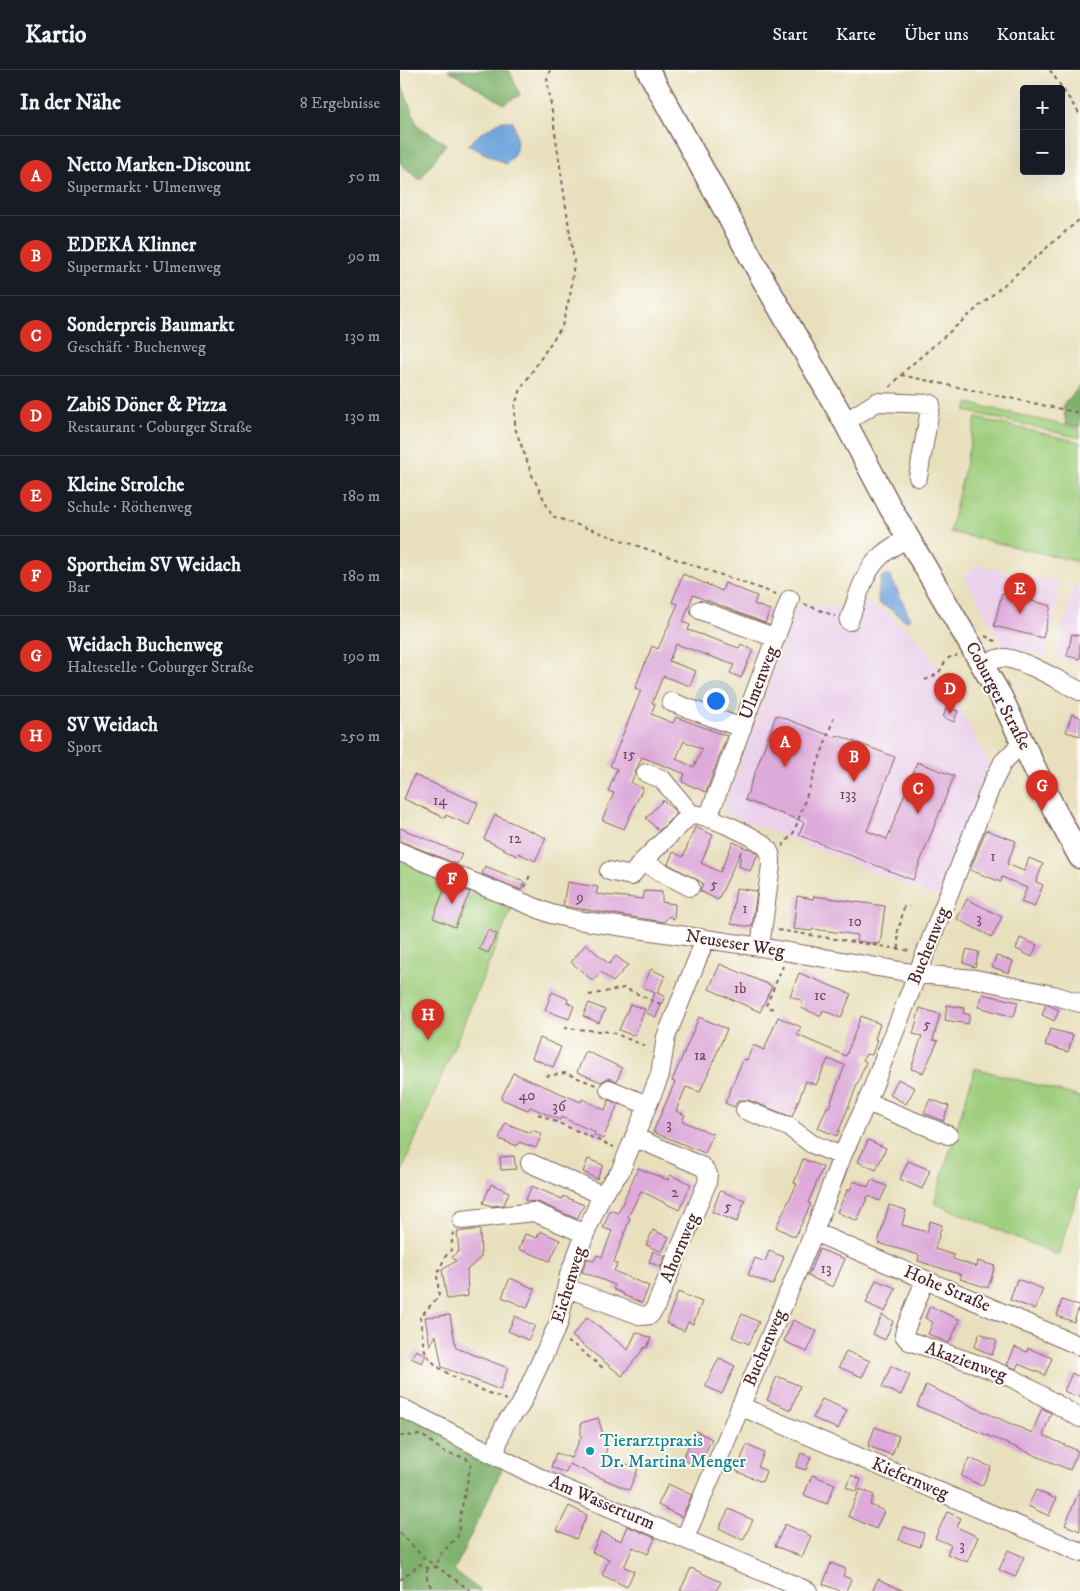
<!DOCTYPE html>
<html lang="de">
<meta charset="utf-8">
<style>
:root{--surface:#171b24;--page:#242831;--text:#f1f3f6;--muted:#9ea1a6;--line:#363941;--accent:#d93025}
body{margin:0;font-family:"IM FELL DW Pica",serif;background:var(--page);color:var(--text)}
.controls{position:absolute;right:15px;top:15px;display:grid;overflow:hidden;border-radius:5px;box-shadow:0 5px 20px #0002}
.controls button{width:45px;height:45px;display:grid;place-items:center;padding:0;border:0;border-bottom:1px solid var(--line);background:var(--surface);color:var(--text);font:25px sans-serif}
.you{position:absolute;left:315px;top:630px;width:18px;height:18px;margin:-12px;border:4px solid #fff;border-radius:50%;background:#1a73e8;box-shadow:0 0 0 8px #1a73e833}
.badge{display:grid;place-items:center;width:32px;height:32px;border-radius:50%;background:var(--accent);color:#fff;font-size:16px;font-weight:700}
.pin{position:absolute;translate:-50% -41px;filter:drop-shadow(0 1px 2px #0008)}
.pin::after{content:'';position:absolute;top:26px;width:18px;height:15px;background:inherit;clip-path:polygon(0 0,100% 0,50% 100%)}
.list{margin:0;padding:0;list-style:none}
h2{display:flex;justify-content:space-between;align-items:center;height:65px;margin:0;padding:0 20px;font-size:21px}
h2 small{font-size:16px;font-weight:400;color:var(--muted)}
.list li{display:grid;grid-template-columns:32px 1fr auto;gap:15px;align-items:center;box-sizing:border-box;height:80px;padding:0 20px;border-top:1px solid var(--line)}
.list b{display:block;font-size:19px;white-space:nowrap}
.list p{margin:0;font-size:16px;white-space:nowrap;color:var(--muted)}
.list em{font-size:16px;font-style:normal;color:var(--muted)}
.map{position:relative;flex:none;width:680px;height:1521px;overflow:hidden}
header{display:flex;align-items:center;gap:30px;box-sizing:border-box;height:70px;padding:0 25px;background:var(--surface);border-bottom:1px solid var(--line)}
header strong{font-size:24px}
nav{display:flex;gap:28px;margin-inline-start:auto;font-size:18px}
main{display:flex}
aside{flex:1;background:var(--surface)}
.map>svg:first-child{display:block}
.built{fill:#ebd1ec}
.green{fill:#9ece7c;stroke:#747654}
.forest{fill:#7eb16c;stroke:#64684c}
.water{fill:#70a5dd;stroke:#5d6284}
.building{fill:#ddaada;fill-rule:evenodd}
.lines{fill:none;stroke-linecap:round;stroke-linejoin:round}
.minor-casing{stroke:#81635e;stroke-width:20}
.major-casing{stroke:#81635e;stroke-width:25}
.path{stroke:#81635e;stroke-width:2;stroke-dasharray:4 4;stroke-linecap:butt}
.minor{stroke:#fff;stroke-width:18}
.major{stroke:#fff;stroke-width:22}
.culture-dot{fill:#0f9aa8;stroke:#fdfcf7;stroke-width:2}
.labels{text-anchor:middle;dominant-baseline:central;stroke-width:4;stroke-linejoin:round;paint-order:stroke}
.number-label{font-size:15px;fill:#6f4257}
.street-label{font-size:18px;fill:#4a1f2b;stroke:#fdfcf7}
.culture-label{font-size:18px;fill:#0d838f;stroke:#fdfcf7;text-anchor:start}
</style>
<header>
<strong>Kartio</strong>
<nav><a>Start</a><a>Karte</a><a>Über uns</a><a>Kontakt</a></nav>
</header>
<main>
<aside>
<h2>In der Nähe<small>8 Ergebnisse</small></h2>
<ul class="list">
<li><span class="badge">A</span><div><b>Netto Marken-Discount</b><p>Supermarkt · Ulmenweg</p></div><em>50 m</em></li>
<li><span class="badge">B</span><div><b>EDEKA Klinner</b><p>Supermarkt · Ulmenweg</p></div><em>90 m</em></li>
<li><span class="badge">C</span><div><b>Sonderpreis Baumarkt</b><p>Geschäft · Buchenweg</p></div><em>130 m</em></li>
<li><span class="badge">D</span><div><b>ZabiS Döner &amp; Pizza</b><p>Restaurant · Coburger Straße</p></div><em>130 m</em></li>
<li><span class="badge">E</span><div><b>Kleine Strolche</b><p>Schule · Röthenweg</p></div><em>180 m</em></li>
<li><span class="badge">F</span><div><b>Sportheim SV Weidach</b><p>Bar</p></div><em>180 m</em></li>
<li><span class="badge">G</span><div><b>Weidach Buchenweg</b><p>Haltestelle · Coburger Straße</p></div><em>190 m</em></li>
<li><span class="badge">H</span><div><b>SV Weidach</b><p>Sport</p></div><em>250 m</em></li>
</ul>
</aside>
<div class="map">
<svg width="680" height="1521" viewBox="0 0 680 1521">
<rect width="100%" height="100%" fill="#fdfcf7"/>
<filter id="ink" filterUnits="userSpaceOnUse"><feTurbulence type="fractalNoise" baseFrequency=".02" numOctaves="2"/><feDisplacementMap in="SourceGraphic" scale="10" xChannelSelector="R" yChannelSelector="G"/><feConvolveMatrix kernelMatrix="1 2 1 2 8 2 1 2 1" color-interpolation-filters="sRGB"/></filter>
<filter id="wash" filterUnits="userSpaceOnUse"><feTurbulence type="fractalNoise" baseFrequency=".0096" numOctaves="4" result="noise"/><feDisplacementMap in="SourceGraphic" scale="20" xChannelSelector="R" yChannelSelector="G"/><feGaussianBlur stdDeviation="1.12" result="paint"/><feColorMatrix in="noise" values="0 0 0 0 0 0 0 0 0 0 0 0 0 0 0 0 0 1.4 0 .05"/><feComposite in="paint" operator="in"/></filter>
<g filter="url(#wash)">
<rect width="100%" height="100%" fill="#e8e0bd"/>
<path class="built" d="M577 495 661 513 647 587 602 575 564 505Z
M674 514 680 515V594L655 588Z
M448 524 484 540 524 574 564 645 589 694 539 828 323 742 398 534 441 538Z"/>
<path class="green" d="M568 333 680 359V368L566 341Z
M576 348 680 372V492L550 462Z
M0 785 114 833 0 1106Z
M575 998 680 1027V1116L658 1185 534 1133Z"/>
<path class="forest" d="M48 0H109L120 25 104 34Z
M0 10 17 55 46 74 20 110 0 93Z
M680 316V357L666 354 663 335Z
M0 1341 104 1395 54 1501 81 1521H0Z"/>
<path class="water" d="M101 51H113C117 70 121 80 106 94L68 75 80 64Z
M490 505 510 548 506 551 489 538 478 533 479 518 482 506Z"/>
<g id="blocks">
<path class="building" d="M283 504 322 521 325 513 357 526 354 534 370 540 365 553 293 525 283 552 290 555 288 560 339 578 341 574 353 580 341 608 330 603 334 595 276 574 269 591 296 601 290 616 263 606 252 633 255 634 251 644 273 653 276 647 327 666 306 722 282 712 285 704 242 687 231 713 243 718 224 759 202 750 214 723 208 721 217 699 210 696 241 620 235 618 252 576 258 579 278 534 272 532ZM284 671 302 679 294 697 276 689Z
M602 523 651 536 643 568 594 556Z
M672 564 680 566V589L667 586Z
M547 637 558 641 554 652 543 647Z
M672 644 680 647V666L666 662Z
M376 645 436 668 437 665 495 687 467 761 487 769 517 692 554 706 513 810 399 765 404 752 345 730Z
M14 705 78 733 69 755 46 745 45 748 4 729Z
M263 730 277 743 259 761 246 748Z
M95 745 146 768 135 791 118 783 117 786 84 769Z
M295 757 313 765 301 793 320 802 333 772 348 779V777L358 784 350 801 339 796 341 781 318 830 300 821 303 813 268 794 273 782 283 787Z
M0 758 62 784 57 794 0 771Z
M586 760 616 771 607 794 624 801 629 788 643 794 636 812 643 815 634 837 621 832 627 818 602 807 601 812 570 800Z
M85 796 124 812 121 820 82 804Z
M167 812 198 817 196 824 243 829 244 821 262 822V832L275 834 274 849 269 846 264 852 163 836Z
M47 813 70 822 55 857 33 848Z
M336 818 357 821 352 857 331 854Z
M397 826 413 829 414 826 485 836 480 874 457 871 458 865 413 859 412 861 393 859Z
M567 829 602 847 592 867 557 849Z
M88 860 97 864 88 883 79 879Z
M620 868 637 875 632 887 616 879Z
M186 874 209 894 216 886 228 895 213 912 201 902 193 911 171 892Z
M567 879 579 882 575 897 563 893Z
M596 886 613 891 609 903 592 897Z
M320 894 372 916 360 942 309 919Z
M251 899 265 906 257 923 265 926 256 947 246 943 255 923 243 917Z
M399 903 451 924 441 948 423 940 421 946 401 938 403 931 390 926Z
M152 922 168 929 167 932 174 936 169 949 145 940Z
M583 924 618 932 614 947 578 937Z
M189 933 205 940 199 953 183 946Z
M230 934 245 939 234 966 219 960Z
M646 934 659 940 654 951 642 945Z
M547 935 564 938 563 943 570 945 568 954 545 950Z
M520 938 540 944 533 970 538 971 523 1003 511 999 522 966 513 964Z
M461 946 480 954 475 969 477 970 472 985 466 984 463 990 466 992 437 1066 418 1058 427 1037H429L445 995 428 989 416 1015 406 1011 392 1047 348 1030H338L334 1037 325 1033 343 989 347 990 353 975 364 980 378 947 401 957 397 965 446 986Z
M299 947 327 959 300 1022 286 1017 276 1041 285 1045 282 1051 313 1064 305 1083 253 1062 275 1012 272 1011Z
M650 959 673 965 668 982 645 975Z
M140 968 161 977 153 997 132 988Z
M186 981 222 998 217 1011 208 1008 201 1012 177 1002Z
M113 1003 181 1032 182 1029 205 1040 209 1030 218 1034 203 1069 194 1065 195 1062 161 1047 160 1050 130 1037 128 1040 101 1029Z
M498 1009 515 1018 506 1034 490 1025Z
M530 1029 549 1036 543 1051 524 1043Z
M105 1053 131 1063 132 1060 142 1064 136 1078 119 1072 117 1076 99 1069Z
M468 1070 486 1078 476 1100 458 1092Z
M114 1086 116 1099 101 1100 100 1087Z
M188 1089 203 1095 197 1109 183 1102Z
M403 1089 423 1097 408 1133 411 1134 395 1167 376 1157 397 1114 394 1113Z
M508 1091 530 1100 522 1119 500 1109Z
M238 1098 268 1110 270 1105 291 1114 279 1140 241 1121 228 1147 230 1148 214 1192 217 1194 214 1201 249 1216 242 1233 223 1225 224 1224 213 1219 215 1215 182 1202 187 1188 194 1191 197 1185 202 1187 212 1161 203 1158 210 1140 218 1143Z
M471 1110 487 1116 480 1131 468 1126 457 1151 437 1142 448 1119 450 1120 454 1111 468 1117Z
M91 1114 109 1122 104 1135 91 1136 83 1133Z
M132 1116 162 1129 163 1126 184 1135 177 1149 138 1132 125 1131Z
M320 1121 345 1130 337 1152 312 1142Z
M489 1135 506 1140 502 1155 527 1162 530 1151 542 1155 535 1179 554 1185 553 1189 577 1197 578 1191 595 1196 588 1218 560 1209 562 1205 518 1191 519 1185 478 1173Z
M80 1159 81 1187 67 1200 68 1226 47 1229 42 1200 56 1191 52 1187 59 1181 57 1162Z
M253 1160 269 1167 262 1182 246 1175Z
M140 1161 160 1170 150 1191 119 1179 125 1164 137 1168Z
M419 1179 445 1189 433 1217 408 1206Z
M253 1181 265 1186 261 1197 249 1192Z
M369 1181 384 1187 373 1215 348 1205 355 1188 365 1192Z
M110 1208 135 1219 127 1238 102 1227Z
M617 1209 643 1219 635 1239 610 1230Z
M476 1210 496 1218 485 1242 466 1233Z
M278 1222 302 1232 293 1254 288 1252 284 1261 266 1253Z
M662 1230 679 1236 674 1252 657 1246Z
M530 1236 560 1250 549 1273 528 1264 533 1252 525 1248Z
M342 1244 359 1252 349 1274 332 1267Z
M50 1245 56 1278 108 1298 100 1320 42 1297 36 1265 30 1276 25 1247Z
M482 1245 493 1251 485 1270 473 1264Z
M115 1246 135 1256 128 1270 108 1261Z
M187 1247 228 1280 236 1262 251 1268 247 1278 245 1277 222 1306 172 1266Z
M393 1250 417 1261 407 1282 384 1271Z
M580 1263 597 1271 592 1285 574 1277Z
M615 1277 627 1282 628 1278 652 1288 645 1305 618 1294 616 1299 607 1295Z
M16 1280 26 1285 22 1293 11 1288Z
M446 1281 470 1291 462 1307 439 1297Z
M319 1288 335 1296 322 1324 305 1316Z
M491 1296 510 1305 501 1325 482 1317Z
M672 1303 680 1307V1328L664 1321Z
M377 1306 400 1316 391 1340 367 1330Z
M526 1315 591 1345 632 1363 642 1338 651 1343 643 1365 678 1381 670 1400 517 1336Z
M422 1329 447 1340 438 1359 413 1348Z
M198 1348 207 1377 205 1385 238 1399 229 1420 169 1394 166 1403 151 1397 156 1383 171 1388 181 1367V1353Z
M475 1357 499 1366 492 1385 468 1376Z
M296 1361 312 1369 298 1397 282 1389Z
M347 1375 364 1383 358 1397 366 1401 362 1412 336 1401Z
M401 1383 411 1387 406 1400 396 1397Z
M569 1388 591 1397 582 1416 561 1406Z
M412 1405 435 1414 427 1434 404 1425Z
M452 1405 461 1410 456 1422 446 1417Z
M268 1414 292 1425 282 1447 258 1435Z
M460 1419 474 1425 470 1435 484 1441 476 1459 448 1446Z
M680 1419V1461L665 1455Z
M636 1420 656 1429 649 1446 628 1436Z
M169 1436 187 1445 176 1469 157 1460Z
M329 1439 353 1450 343 1470 319 1458Z
M547 1442 561 1448 557 1457 578 1467 567 1492 547 1484 551 1475 535 1468Z
M385 1454 411 1466 402 1487 375 1476Z
M227 1456 255 1468 248 1484 233 1477 224 1497 234 1501 227 1517 202 1505 209 1489 192 1482 201 1462 221 1471Z
M504 1457 524 1463 520 1477 499 1470Z
M608 1480 624 1487 615 1507 599 1500Z
M431 1493 446 1499 443 1506 451 1509 446 1521H440L423 1514Z
M291 1498 321 1512 316 1521H280Z
M478 1509 504 1521H472Z"/>
</g>
</g>
<g filter="url(#ink)">
<use href="#blocks" fill-opacity="0" stroke="#81635e" stroke-width="1"/>
<g class="lines">
<g class="minor-casing">
<path id="minor" d="M445 352 477 332 531 334 518 407
M300 540 376 568
M449 551C457 530 463 503 479 488 487 479 498 474 508 468
M582 594C589 592 598 587 605 588 627 591 659 611 680 621
M271 632 342 658
M246 703 262 709 291 744
M308 748 390 529
M0 782 151 844 177 850 360 877 518 904 575 909 653 925 680 933
M242 792 290 817
M209 801 231 806 242 792 291 744C304 743 357 767 366 777 371 782 371 788 371 795L360 877
M209 1019 247 1035
M467 1032 548 1065
M345 1040 389 1057 412 1074 442 1086
M130 1093 202 1125
M62 1150 134 1142 185 1164
M414 1162 680 1276
M525 1210 505 1260 504 1265 509 1271 574 1293 614 1309 680 1348
M167 1218 242 1246 250 1245 255 1238 307 1113 308 1104 303 1097 234 1067
M340 1336 680 1482
M0 1337 142 1409 408 1521
M95 1385C98 1374 100 1361 107 1351 111 1346 116 1342 120 1336L159 1252 169 1205 185 1164 202 1125 220 1102 260 1005 266 967 305 870
M285 1468 414 1162 442 1086 467 1032 592 714 603 692 623 672"/>
</g>
<g class="major-casing">
<path id="major" d="M248 0 364 211 445 352 490 437 601 627 654 739 680 787"/>
</g>
<path class="path" d="M150 0 147 8 174 191 171 221 162 256 122 317 115 334V358L132 405 152 446 376 524
M650 0 680 45
M501 305 680 343
M490 317 509 297 680 149
M404 534 435 546
M585 566 599 573
M525 610C529 608 534 606 537 604 545 597 544 585 557 586
M383 777 384 774 394 762 434 647
M125 817 130 805
M378 860 511 881
M499 879C499 870 496 864 499 855H500L504 837H509
M189 925 224 918 263 935
M373 939 366 936 383 896
M164 958 211 962 248 977
M146 1006 165 1003 196 1015
M138 1044 214 1077
M53 1162 51 1180 45 1187 37 1205 39 1226 20 1247C22 1257 22 1275 26 1283 37 1305 84 1320 106 1330
M167 1272 174 1275 203 1298
M0 1366 22 1365 44 1382 66 1388 71 1394 60 1446 58 1466 39 1486 37 1497 28 1498 20 1494 0 1510
M0 1463 23 1487 71 1521
M28 1498C24 1507 29 1514 34 1521"/>
<use href="#minor" class="minor"/>
<use href="#major" class="major"/>
</g>
</g>
<circle class="culture-dot" cx="190" cy="1381" r="5"/>
<g class="labels">
<g class="number-label">
<text x="229" y="684">15</text>
<text x="448" y="724">133</text>
<text x="40" y="730">14</text>
<text x="115" y="768">12</text>
<text x="593" y="786">1</text>
<text x="314" y="814">5</text>
<text x="180" y="827">9</text>
<text x="345" y="838">1</text>
<text x="579" y="848">3</text>
<text x="455" y="851">10</text>
<text x="340" y="918">1b</text>
<text x="420" y="925">1c</text>
<text x="527" y="954">5</text>
<text x="300" y="985">1a</text>
<text x="127" y="1025">40</text>
<text x="159" y="1036">36</text>
<text x="269" y="1054">3</text>
<text x="275" y="1122">2</text>
<text x="328" y="1136">5</text>
<text x="426" y="1198">13</text>
<text x="562" y="1475">3</text>
</g>
<g class="street-label">
<text transform="translate(359 613) rotate(-69)">Ulmenweg</text>
<text transform="translate(598 626) rotate(62)">Coburger Straße</text>
<text transform="translate(335 874) rotate(9)">Neuseser Weg</text>
<text transform="translate(529 876) rotate(-68)">Buchenweg</text>
<text transform="translate(280 1178) rotate(-67)">Ahornweg</text>
<text transform="translate(169 1215) rotate(-73)">Eichenweg</text>
<text transform="translate(547 1219) rotate(23)">Hohe Straße</text>
<text transform="translate(365 1278) rotate(-67)">Buchenweg</text>
<text transform="translate(566 1292) rotate(20)">Akazienweg</text>
<text transform="translate(510 1409) rotate(23)">Kiefernweg</text>
<text transform="translate(202 1433) rotate(23)">Am Wasserturm</text>
</g>
<g class="culture-label">
<text x="200" y="1371">Tierarztpraxis<tspan x="200" dy="21">Dr. Martina Menger</tspan></text>
</g>
</g>
</svg>
<div class="controls">
<button>+</button>
<button>−</button>
</div>
<div class="you"></div>
<div class="pin badge" style="left:385px;top:697px">A</div>
<div class="pin badge" style="left:454px;top:712px">B</div>
<div class="pin badge" style="left:518px;top:744px">C</div>
<div class="pin badge" style="left:550px;top:644px">D</div>
<div class="pin badge" style="left:620px;top:544px">E</div>
<div class="pin badge" style="left:52px;top:834px">F</div>
<div class="pin badge" style="left:642px;top:741px">G</div>
<div class="pin badge" style="left:28px;top:970px">H</div>
</div>
</main>
